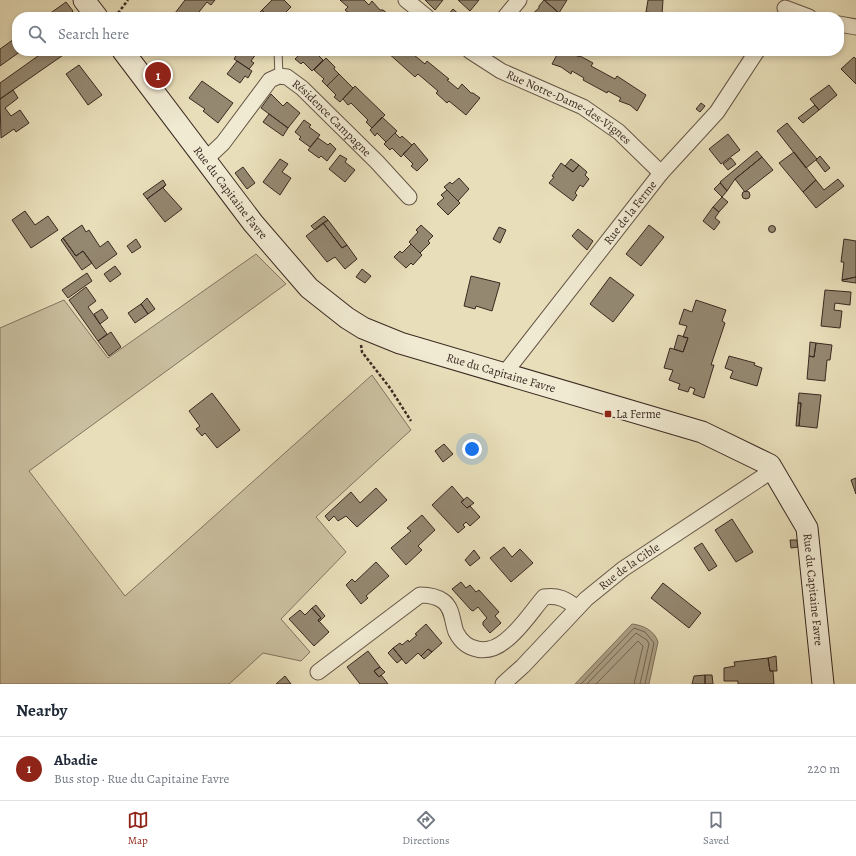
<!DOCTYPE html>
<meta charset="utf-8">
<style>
:root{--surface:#fff;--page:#f2f2f3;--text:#1f2937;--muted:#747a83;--line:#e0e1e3;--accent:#8f2418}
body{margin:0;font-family:Alegreya,serif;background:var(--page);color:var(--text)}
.you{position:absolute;left:472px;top:449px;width:14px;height:14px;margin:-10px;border:3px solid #fff;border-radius:50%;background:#1a73e8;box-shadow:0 0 0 6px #1a73e833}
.badge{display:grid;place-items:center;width:26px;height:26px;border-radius:50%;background:var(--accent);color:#fff;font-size:13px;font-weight:700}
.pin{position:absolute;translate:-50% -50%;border:2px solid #fff;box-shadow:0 1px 4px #0006}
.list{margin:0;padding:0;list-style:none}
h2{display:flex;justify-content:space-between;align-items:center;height:52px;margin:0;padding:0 16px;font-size:17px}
h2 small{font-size:13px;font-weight:400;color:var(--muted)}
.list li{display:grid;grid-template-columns:26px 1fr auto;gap:12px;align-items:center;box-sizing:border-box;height:64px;padding:0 16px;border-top:1px solid var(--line)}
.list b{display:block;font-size:15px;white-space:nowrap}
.list p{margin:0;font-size:13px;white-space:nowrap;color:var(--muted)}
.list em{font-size:13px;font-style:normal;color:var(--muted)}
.icon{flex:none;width:22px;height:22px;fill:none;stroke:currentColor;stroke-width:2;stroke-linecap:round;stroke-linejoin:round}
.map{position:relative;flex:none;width:856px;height:684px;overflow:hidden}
.search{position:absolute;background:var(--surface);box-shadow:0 2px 6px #0003;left:12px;right:12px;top:12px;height:44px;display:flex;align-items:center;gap:10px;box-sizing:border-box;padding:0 14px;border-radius:16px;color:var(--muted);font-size:15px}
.sheet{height:116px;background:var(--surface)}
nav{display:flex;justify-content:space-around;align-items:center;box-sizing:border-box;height:56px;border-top:1px solid var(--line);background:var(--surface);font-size:11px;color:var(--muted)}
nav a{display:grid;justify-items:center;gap:2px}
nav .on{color:var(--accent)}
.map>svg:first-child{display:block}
.green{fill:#cac0a0;stroke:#827460}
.water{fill:#ada186;stroke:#7f715e}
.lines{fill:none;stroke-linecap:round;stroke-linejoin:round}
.shore{stroke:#746554;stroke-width:1}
.building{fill:#948871;stroke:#3a2921}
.lane-casing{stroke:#665647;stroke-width:9}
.street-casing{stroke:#665647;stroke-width:17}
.secondary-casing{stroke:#3a2921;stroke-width:23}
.path{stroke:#3a2921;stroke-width:2.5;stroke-dasharray:3 2;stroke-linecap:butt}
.lane{stroke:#f0ead2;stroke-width:7}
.street{stroke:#f0ead2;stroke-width:15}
.secondary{stroke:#f0ead2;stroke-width:21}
.poi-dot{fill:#8f2418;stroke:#f0ead2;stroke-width:1.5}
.labels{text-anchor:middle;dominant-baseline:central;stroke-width:3.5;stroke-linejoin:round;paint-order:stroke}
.street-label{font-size:12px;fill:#3a2921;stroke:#f0ead2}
.poi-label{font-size:12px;fill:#3a2921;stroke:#f0ead2;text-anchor:start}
</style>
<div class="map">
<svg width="856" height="684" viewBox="0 0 856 684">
<rect width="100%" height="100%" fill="#e8dfba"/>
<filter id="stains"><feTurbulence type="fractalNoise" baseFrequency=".005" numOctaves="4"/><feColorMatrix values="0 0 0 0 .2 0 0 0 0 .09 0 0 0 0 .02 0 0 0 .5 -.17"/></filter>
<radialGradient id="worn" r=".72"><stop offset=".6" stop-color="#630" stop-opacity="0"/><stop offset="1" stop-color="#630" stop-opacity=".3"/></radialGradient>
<path class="green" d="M256 254 286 284 29 471 125 596 372 375 411 430 316 517 346 552 281 619 310 652 301 661 263 653 229 684H0V328L64 300 108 358Z"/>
<path class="water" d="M632 624C643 625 655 631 658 642L649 684H575Z"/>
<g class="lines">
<path class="shore" d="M581 684 634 628 645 632 654 643 645 684
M587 684 636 633 647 640 649 644 640 684
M596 684 638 641 643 646 634 684"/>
</g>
<path class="building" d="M185 0H215L211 5 207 2 195 17H172Z
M272 0H284L291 7 281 17H269L262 10Z
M340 0H364L369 5 372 1 380 10H383L388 14 386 17H354L345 10 348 7Z
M425 0H443L435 10Z
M458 0H479L470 11Z
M544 0 558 12 554 17 530 16 539 8V6Z
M547 0H567L559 13 545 1Z
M648 0H663L662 14 646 12Z
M66 2 73 11 67 17H45Z
M453 9 462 17H446Z
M262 10 269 17H255Z
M17 37V51H21L0 66V49Z
M45 51H69L0 99V83Z
M239 51H252L256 54 251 61 254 63 249 69 234 59Z
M303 51 312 52 314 51 323 60 312 71 303 62 301 64 295 59Z
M388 51H417L414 55 425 64 427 61 449 79 447 80 458 89 462 84 471 93H473L480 98 466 115 449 101 447 103 436 93 438 91 418 74 415 77 387 52Z
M559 51H568L579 57 580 56 593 63 591 66 615 79 617 76 646 95 637 111 630 105 619 101 621 98 608 91 607 93 583 80 584 78 572 71 571 74 561 67 552 64Z
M854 57 856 59V84L841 69Z
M326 58 335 67 334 69 339 74 327 86 322 81 324 79 314 70Z
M237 61 252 71 248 78 245 76 240 83 227 74Z
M79 65 102 95 88 105 66 74Z
M339 74 353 88 340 102 334 97 336 95 327 86Z
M202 81 233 103 218 123 203 111 205 109 189 98Z
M829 85 837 95 819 110 810 99Z
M355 86 385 115 372 128 366 122 368 120 351 103 348 105 343 99Z
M13 90 18 98 5 108 11 116 20 110 29 123 16 132 14 129 1 138 0 99Z
M271 94 283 106 287 102 300 113 288 128 261 108Z
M701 103 705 106 700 112 696 109Z
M815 105 819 110 803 123 798 118Z
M269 114 288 128 283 136 263 122Z
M382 117 397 131 386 142 377 133 375 136 370 130Z
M304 120 311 125 309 127 320 135 310 147 299 139 301 137 295 132Z
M787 123 817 159 806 168 777 131Z
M395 133 400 138 402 136 412 145 401 157 392 148 390 150 384 144Z
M728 134 740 150 721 164 709 149Z
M318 138 328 145 330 143 336 149 327 161 321 156 319 158 308 150Z
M414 143 428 160 417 171 411 166 413 164 403 154Z
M757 151 762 157 735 179 727 191 720 182Z
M794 152 816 180 803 192 779 163Z
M340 155 347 159 345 162 355 170 345 182 329 169Z
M820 156 830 168 825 172 816 160Z
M762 157 773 170 745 192 735 179Z
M731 158 736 164 728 170 723 164Z
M280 159 288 164 282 172 291 178 280 195 263 182Z
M571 159 579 165 573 172 565 166Z
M561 163 573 172 579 165 587 172 585 175 589 179 583 187 580 185 575 193 577 195 573 201 549 183 554 177 552 176Z
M243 167 255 183 247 189 235 173Z
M459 178 469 189 458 201 444 187 450 182 452 184Z
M838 179 844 186 816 208 803 192 816 180 824 190Z
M163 180 166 185 147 199 143 194Z
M720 183 727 191 722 197 714 189Z
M166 185 163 188 182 209 165 222 147 199Z
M447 190 460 203 448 215 437 204 444 198 441 195Z
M742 195a4 4 0 1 1 8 0a4 4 0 1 1-8 0Z
M722 197 728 202 719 212 713 207Z
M713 207 719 212 715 218 720 222 714 230 703 221Z
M25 211 35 225 48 216 58 230 31 248 12 220Z
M324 216 328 220 315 230 311 226Z
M328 220 347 245 342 248 323 223Z
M323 223 342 248 347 245 357 259 345 269 335 257 327 262 306 236Z
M82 225 86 232 89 230 100 247 108 241 117 254 96 269 83 251 76 256 63 238Z
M421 225 433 236 428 241 430 243 420 253 409 242 418 232 416 230Z
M649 225 664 237 641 266 626 254Z
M768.5 229a3.5 3.5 0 1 1 7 0a3.5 3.5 0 1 1-7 0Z
M499 227 506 230 500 243 493 239Z
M578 229 593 241 587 250 572 236Z
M63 238 76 256 83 251 92 263 82 270 61 240Z
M136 239 141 247 132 253 127 246Z
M844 239 856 241V277L842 280 844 262H841Z
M411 244 422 255 413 265 411 263 406 268 394 257 400 251 402 253Z
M115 266 121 274 110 282 104 274Z
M362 269 371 276 365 283 356 277Z
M87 273 92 281 68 298 62 290Z
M471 276 500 283 492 311 476 306 475 309 464 306Z
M610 277 634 295 613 322 590 304Z
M856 277V283L842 281V280Z
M86 287 96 301 88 307 107 334 98 341 69 300Z
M825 290 851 292 850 305 835 303 834 310 842 311 840 328 821 326Z
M147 298 155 309 148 314 141 304Z
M696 300 726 310 722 321 725 323 711 365H714L704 398 693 394 695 389 690 387 688 392 678 389 680 384 669 380 673 370 664 368 670 348 683 352 688 338 683 337 687 326 679 324 684 309 692 312Z
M141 304 148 314 135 323 128 313Z
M102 309 108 318 100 324 94 314Z
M111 332 121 347 109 356 98 341Z
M678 335 688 338 683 352 674 349Z
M810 342 816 343 814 357 809 356Z
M816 343 832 345 830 360H827L825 381 807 379 809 356 814 357Z
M729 356 755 363 754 365 762 368 757 386 730 378 733 371 725 368Z
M212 393 240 430 217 448 205 433 202 436 196 429 200 426 189 411Z
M799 393 821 395 817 428 799 426 801 403H798Z
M798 403H801L799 426H796Z
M444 444 453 454 443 462 435 451Z
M856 478V494L851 480Z
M452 486 464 500 461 502 467 508 470 506 480 517 470 526 466 522 463 525 465 527 458 533 432 505Z
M376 488 387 500 357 527 346 516 338 521 334 516 329 521 325 516 351 492 360 503Z
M467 497 474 503 467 508 461 502Z
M422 515 435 530 418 546 422 550 406 565 391 548 411 531 407 528Z
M732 519 753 552 736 562 715 530Z
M790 540H797L798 547 791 548Z
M702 543 717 566 709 571 694 548Z
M504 547 512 557 520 549 533 563 511 582 490 558Z
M474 550 480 558 470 566 465 560Z
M376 562 389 576 366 596 368 598 361 604 346 585 352 579 355 582Z
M461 582 466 588 470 585 476 592 479 590 499 612 495 616 501 623 490 633 483 625V622L487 618 478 607 473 611 471 610 452 589Z
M663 583 701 613 689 628 651 598Z
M316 605 325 616 319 622 318 620 321 618 312 608Z
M312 608 321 618 318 620 329 632 314 646 289 619 300 610 305 615Z
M426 624 442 643 432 652 428 649 421 656 418 653 406 664 393 648 400 643 402 645 408 640 409 642 417 635 415 634Z
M393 648 402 659 397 663 388 653Z
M428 649 432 652 424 659 421 656Z
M368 651 380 667 374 671 379 677 381 675 388 684H360L347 667Z
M776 656 777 671H770L768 658Z
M768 658 770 671H773L774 684H738V681H724V668L735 666 734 662Z
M380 667 385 672 379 677 374 671Z
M705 675H712L713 684H705Z
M705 675V684H692L694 676Z
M285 676 291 684H276Z"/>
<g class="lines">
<g class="lane-casing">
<path id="lane" d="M278 51 279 76"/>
</g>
<g class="street-casing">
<g id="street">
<path d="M406 0 427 17"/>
<path d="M785 8 809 17"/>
<path d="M505 17 519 0"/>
<path d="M839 24 856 27"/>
<path id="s1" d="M470 51 501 71 583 107 619 132 661 173"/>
<path id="s2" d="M205 160 223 143 270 80 279 76 287 77 302 88 377 162 409 197"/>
<path id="s3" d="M504 374 661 173 717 112 757 51"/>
<path d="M318 672 420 595C428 595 436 596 443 601 453 608 452 622 456 632 466 652 488 655 505 641 520 630 532 611 544 597 558 595 566 599 577 608"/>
<path id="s4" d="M503 684 523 666 586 599 623 569 773 470"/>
</g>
</g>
<g class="secondary-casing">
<g id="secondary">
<path d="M84 0 97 17"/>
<path id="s5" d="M123 51 253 223 309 288 347 318 363 328 400 343 702 432 770 465 807 528 823 684"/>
</g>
</g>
<path class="path" d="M115 17 128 0
M361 345 362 352 390 388 411 421"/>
<use href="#lane" class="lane"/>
<use href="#street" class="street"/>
<use href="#secondary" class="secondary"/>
</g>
<rect class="poi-dot" x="604" y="410" width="8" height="8" rx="2"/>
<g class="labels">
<g class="street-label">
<text stroke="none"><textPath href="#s1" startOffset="114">Rue Notre-Dame-des-Vignes</textPath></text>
<text stroke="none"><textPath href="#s2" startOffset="182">Résidence Campagne</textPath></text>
<text stroke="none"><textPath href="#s5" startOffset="178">Rue du Capitaine Favre</textPath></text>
<text stroke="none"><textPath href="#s3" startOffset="205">Rue de la Ferme</textPath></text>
<text stroke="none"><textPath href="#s5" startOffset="514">Rue du Capitaine Favre</textPath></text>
<text stroke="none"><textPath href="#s4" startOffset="173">Rue de la Cible</textPath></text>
<text stroke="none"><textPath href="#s5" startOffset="934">Rue du Capitaine Favre</textPath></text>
</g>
<g class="poi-label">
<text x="616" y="414">La Ferme</text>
</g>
</g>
<rect width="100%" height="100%" filter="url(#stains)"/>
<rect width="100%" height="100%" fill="url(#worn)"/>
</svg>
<div class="you"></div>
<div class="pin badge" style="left:158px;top:75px">1</div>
<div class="search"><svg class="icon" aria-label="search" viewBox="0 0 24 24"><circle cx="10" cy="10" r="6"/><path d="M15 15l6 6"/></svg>Search here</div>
</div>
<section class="sheet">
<h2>Nearby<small></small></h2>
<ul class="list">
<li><span class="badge">1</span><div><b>Abadie</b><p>Bus stop · Rue du Capitaine Favre</p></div><em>220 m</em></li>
</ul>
</section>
<nav>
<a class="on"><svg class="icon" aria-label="map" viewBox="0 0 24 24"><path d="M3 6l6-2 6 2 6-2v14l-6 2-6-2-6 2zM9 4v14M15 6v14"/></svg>Map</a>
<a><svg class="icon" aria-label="directions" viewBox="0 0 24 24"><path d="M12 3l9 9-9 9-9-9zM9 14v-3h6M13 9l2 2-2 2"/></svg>Directions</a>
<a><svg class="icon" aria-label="saved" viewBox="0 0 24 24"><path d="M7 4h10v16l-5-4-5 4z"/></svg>Saved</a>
</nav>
